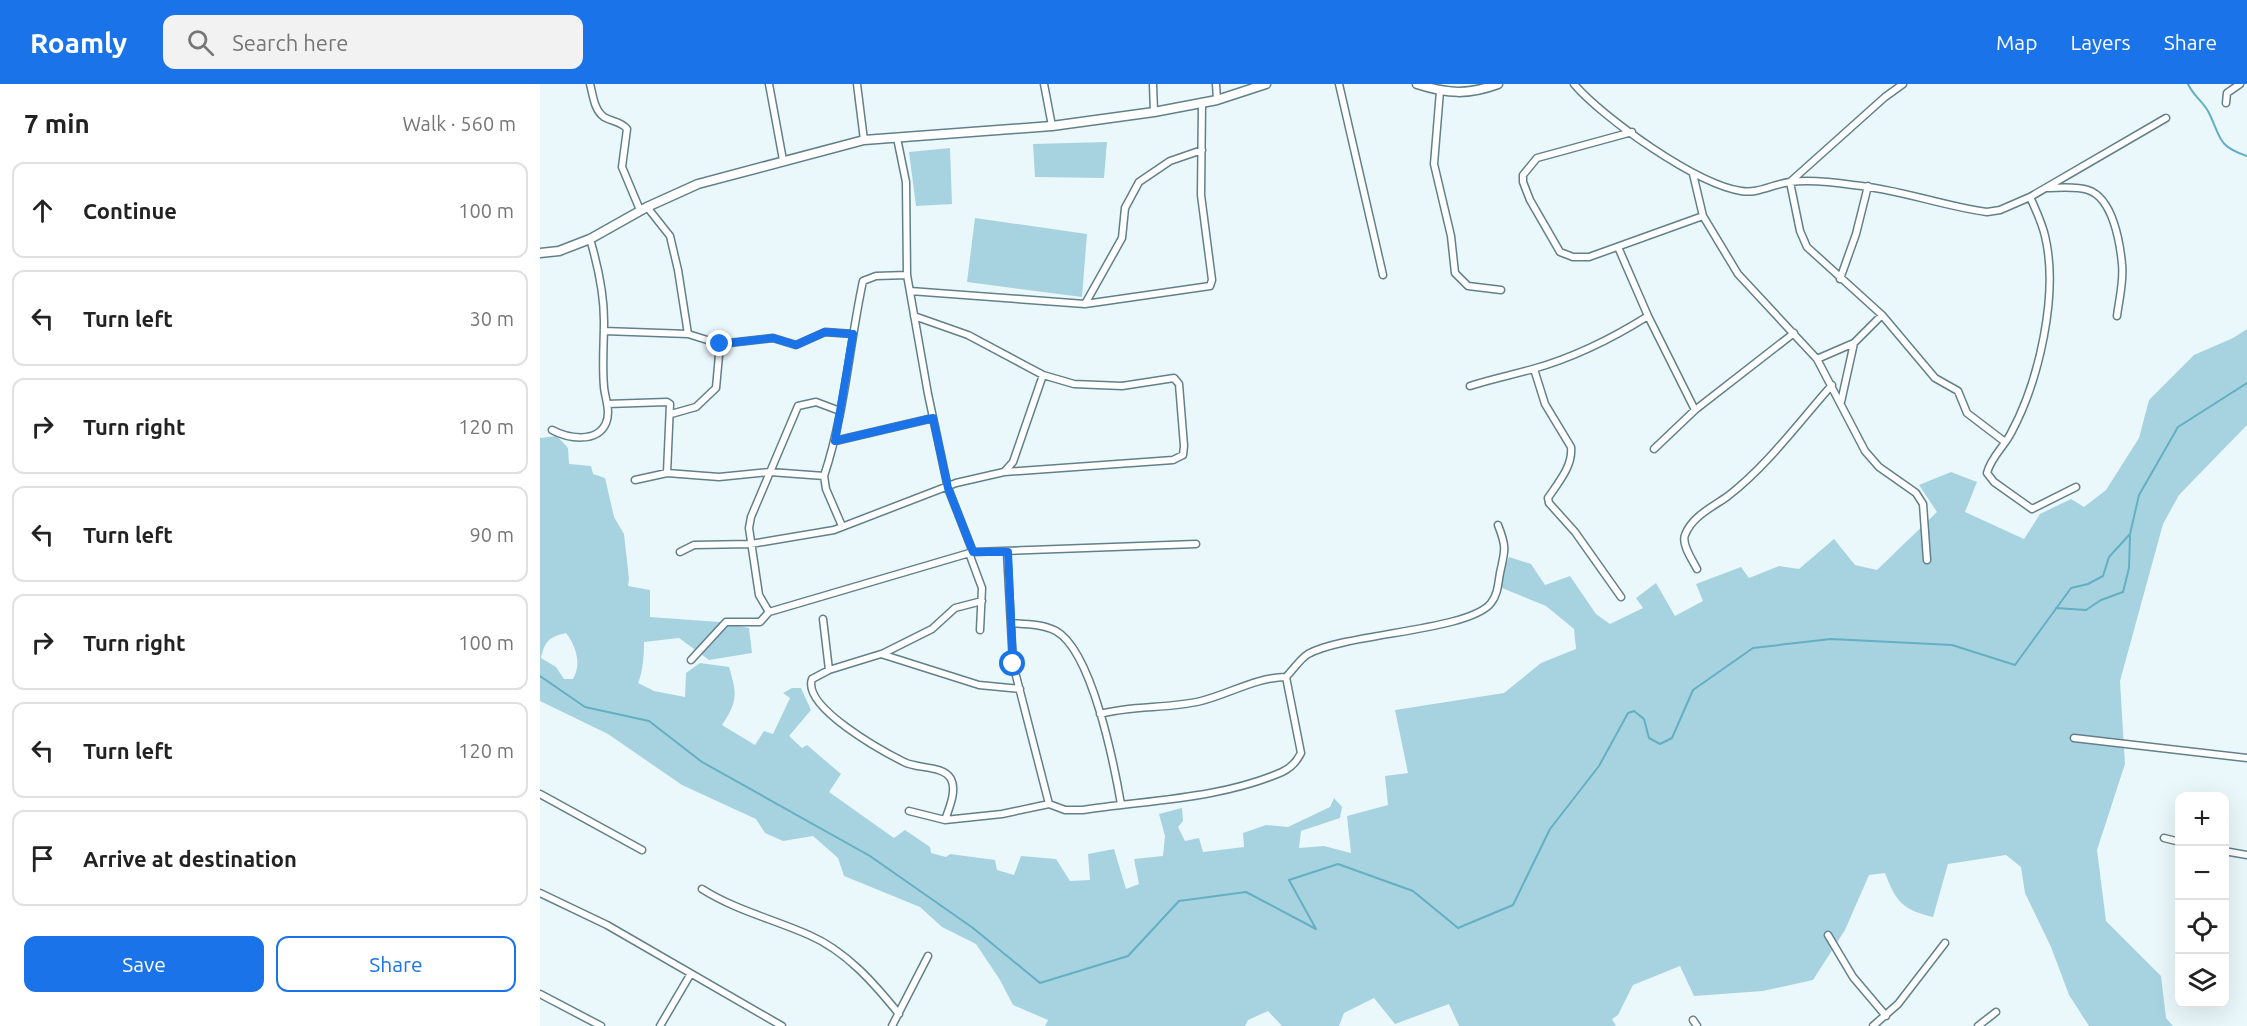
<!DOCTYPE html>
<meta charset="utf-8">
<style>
:root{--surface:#fff;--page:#f2f2f2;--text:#222;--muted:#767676;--line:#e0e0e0;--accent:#1a73e8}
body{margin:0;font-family:Ubuntu,sans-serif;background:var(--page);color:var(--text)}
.controls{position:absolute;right:18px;bottom:18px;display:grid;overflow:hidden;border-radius:12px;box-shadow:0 6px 24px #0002}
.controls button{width:54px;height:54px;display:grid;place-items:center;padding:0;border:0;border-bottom:2px solid var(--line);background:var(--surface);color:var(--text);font:30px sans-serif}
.stop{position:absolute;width:18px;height:18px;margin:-14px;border:4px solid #1a73e8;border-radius:50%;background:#fff}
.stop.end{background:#1a73e8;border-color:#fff;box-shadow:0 2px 6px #0008}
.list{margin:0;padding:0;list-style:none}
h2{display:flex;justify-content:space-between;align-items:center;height:78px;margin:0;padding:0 24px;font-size:26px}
h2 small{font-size:20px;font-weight:400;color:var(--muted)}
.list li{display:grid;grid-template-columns:39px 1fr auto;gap:18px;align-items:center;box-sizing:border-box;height:96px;margin:0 12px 12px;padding:0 12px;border:2px solid var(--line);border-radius:12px}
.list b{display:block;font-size:22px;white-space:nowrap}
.list em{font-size:20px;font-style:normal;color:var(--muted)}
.actions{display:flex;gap:12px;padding:18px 24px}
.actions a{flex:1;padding:14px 0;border:2px solid var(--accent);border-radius:12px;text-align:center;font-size:21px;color:var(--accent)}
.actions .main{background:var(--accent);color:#fff}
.icon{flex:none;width:33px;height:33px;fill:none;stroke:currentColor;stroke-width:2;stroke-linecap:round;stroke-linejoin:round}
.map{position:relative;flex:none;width:1707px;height:942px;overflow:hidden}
header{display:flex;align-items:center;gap:36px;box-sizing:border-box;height:84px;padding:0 30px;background:var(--accent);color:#fff}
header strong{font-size:28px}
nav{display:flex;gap:33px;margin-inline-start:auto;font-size:21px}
.search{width:420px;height:54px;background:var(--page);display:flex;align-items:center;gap:15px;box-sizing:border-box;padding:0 21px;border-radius:12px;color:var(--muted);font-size:22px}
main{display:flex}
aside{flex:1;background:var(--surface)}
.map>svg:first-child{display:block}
.green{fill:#a7d3e0;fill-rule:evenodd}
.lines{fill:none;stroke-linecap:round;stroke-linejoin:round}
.stream{stroke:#63afc4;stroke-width:2}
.street-casing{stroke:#618089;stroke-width:9}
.secondary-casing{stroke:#618089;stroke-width:11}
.street{stroke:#fff;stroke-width:6}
.secondary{stroke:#fff;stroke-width:8}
.route{stroke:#1a73e8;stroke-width:8}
</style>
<header>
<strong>Roamly</strong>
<div class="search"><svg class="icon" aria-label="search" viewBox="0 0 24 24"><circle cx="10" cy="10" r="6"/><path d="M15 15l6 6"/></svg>Search here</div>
<nav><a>Map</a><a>Layers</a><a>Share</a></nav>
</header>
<main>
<aside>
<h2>7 min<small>Walk · 560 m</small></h2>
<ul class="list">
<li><svg class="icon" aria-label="ahead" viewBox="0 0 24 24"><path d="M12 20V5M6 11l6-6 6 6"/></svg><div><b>Continue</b></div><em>100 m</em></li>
<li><svg class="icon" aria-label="left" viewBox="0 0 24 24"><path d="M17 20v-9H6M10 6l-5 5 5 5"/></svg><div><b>Turn left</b></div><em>30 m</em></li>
<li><svg class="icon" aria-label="right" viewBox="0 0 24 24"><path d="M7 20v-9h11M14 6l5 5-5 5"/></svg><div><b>Turn right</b></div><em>120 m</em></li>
<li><svg class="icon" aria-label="left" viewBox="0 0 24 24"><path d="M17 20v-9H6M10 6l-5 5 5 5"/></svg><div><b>Turn left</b></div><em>90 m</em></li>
<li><svg class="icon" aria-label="right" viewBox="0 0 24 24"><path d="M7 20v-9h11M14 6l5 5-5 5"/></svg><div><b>Turn right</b></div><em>100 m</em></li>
<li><svg class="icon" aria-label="left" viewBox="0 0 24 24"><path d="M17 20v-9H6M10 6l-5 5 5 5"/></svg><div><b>Turn left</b></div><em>120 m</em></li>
<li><svg class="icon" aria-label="arrive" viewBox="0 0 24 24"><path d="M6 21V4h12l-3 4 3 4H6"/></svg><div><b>Arrive at destination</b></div></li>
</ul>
<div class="actions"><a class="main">Save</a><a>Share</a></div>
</aside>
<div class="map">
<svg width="1707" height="942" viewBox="0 0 1707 942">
<rect width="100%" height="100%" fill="#eaf8fc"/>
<path class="green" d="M567 58 564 94 495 93 493 60Z
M410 64 412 120 376 122 369 68Z
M435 134 547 150 542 213 427 198Z
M1707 245V341L1639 411 1623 440 1580 597 1585 680 1557 766 1566 837 1621 892 1626 934 1633 942H1549L1529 911 1511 863 1485 809 1481 783 1466 771 1408 780 1393 833C1363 826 1356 818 1345 789L1329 791 1305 846 1273 896 1223 907 1154 912 1140 882 1093 901 1078 931 1072 935 1076 942H919L909 920 855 940 834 914 804 929 799 942H742L728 927 708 936 705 942H505L508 936 473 921 460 896 436 860 402 843 380 823 304 792 298 774 273 752 243 757 225 749 216 735 142 701 68 650 0 617V354L17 352 28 364 29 380 51 382 53 390 65 394 74 433 84 450 89 495 88 502 110 506V533L179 538 209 544 212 569 169 576 139 554 104 558C104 570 103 588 98 599L114 607 145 613 146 589 160 579 189 583C197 609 198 618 182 641L215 661 224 647 233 650 250 614 243 609 252 604H261L271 626 249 652 262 664 267 661 301 690 289 708 354 754 365 746 390 763 391 769 406 773 410 770 455 776 457 786 474 791 481 772 516 775 530 797 550 796 548 770 574 765 586 805 599 800 594 775 623 772 625 752 619 730 642 724 643 737 638 743 645 757 659 754 663 768 704 763 703 749 726 741 748 743 790 723 794 714 802 723 800 734 761 747 759 764 784 762 811 769 807 732 848 721 845 692 868 689 855 626 964 609 1001 579 1036 565 1034 545 1006 522 962 504V491L969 473 991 480 1005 501 1030 492 1056 530 1070 540 1103 524 1096 514 1116 499 1135 532 1163 517 1156 500 1201 483 1209 494 1239 482 1259 485 1294 455 1315 481 1337 486 1397 428 1379 401 1411 388 1437 398 1425 428 1484 455 1500 430 1531 415 1544 423 1566 406 1599 354 1609 316 1654 271 1693 254ZM26 549C36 562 42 580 33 595H24L16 583 1 574C5 557 9 553 26 549Z"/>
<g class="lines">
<path class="stream" d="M1648 0C1653 11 1662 17 1668 27 1681 52 1676 62 1707 72
M1516 524 1546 526 1561 516 1583 508 1589 484 1590 451
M0 592 45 623 109 637 162 678 330 772 433 844 500 899 588 872 639 817 706 808 776 845 749 796 798 780 873 807 918 844 973 821 1010 745 1059 682 1088 629 1094 627 1104 635 1109 654 1120 660 1132 654 1153 606 1213 564 1291 555 1412 561 1475 581 1531 504 1548 500 1563 492 1569 473 1590 450 1599 411 1638 343 1707 299"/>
<g class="street-casing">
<path id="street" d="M50 0C53 11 54 26 64 33 72 38 81 37 87 45L82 83 100 126
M229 0 243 76
M317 0 324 56
M504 0 512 42
M613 0 614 28
M676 0 677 16
M799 0 843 191
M1034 0C1063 34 1156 100 1201 107 1218 110 1233 100 1250 98 1270 95 1293 98 1313 101 1359 105 1402 122 1447 128L1460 126 1490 113 1626 34
M1363 0 1345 13 1250 98 1260 147 1267 163 1342 231 1395 294 1418 307 1427 329 1465 358
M900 7 894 80 911 152 915 189 928 202 961 206
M1686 19 1687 9 1700 0
M1092 48 997 74 983 91V98L990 116 1020 168 1033 173H1049L1163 132
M357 54 366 98 367 191 388 310 408 404 433 468 656 460
M1153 90 1163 132 1198 190 1277 275 1325 367 1339 383 1376 409 1383 420 1387 476
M1506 104C1519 104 1536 102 1548 106 1573 114 1580 159 1582 180 1584 197 1579 216 1577 232
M1490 113C1496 126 1502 139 1505 152 1519 210 1499 297 1471 349 1464 363 1451 373 1447 389L1454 398 1492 425 1536 403
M107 123 130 152 138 186 148 250
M1078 163 1108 232 1155 326
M1300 195 1316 150 1328 102
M370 207 545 220 670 202 672 196 661 111 662 19
M545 220 582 154 585 124 599 98 630 77 662 66
M374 232 428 251 503 291 534 300 582 302 634 294 639 300 644 362 643 371 633 376 464 388
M64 247 148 250 180 260 233 254 256 261 285 248 313 250
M1277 275 1314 259 1342 231
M994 285 1005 320 1031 363C1033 382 1018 399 1008 414L1009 419 1035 448 1081 513
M930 302C951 295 972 291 993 285 1032 274 1073 254 1108 232
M1301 318 1314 259
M67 320 127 318 130 320 127 389
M300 327 276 318 258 322 211 433 209 444 219 511 229 528 433 468
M131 330 156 323 176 304 180 260
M12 346C27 354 57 360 66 339 71 328 65 314 64 303 62 281 64 259 64 237 64 209 58 182 50 155
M295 357 393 334
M1114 365 1155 326 1254 249
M284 392 286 405 302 442
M95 396 127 389 179 393 230 388 284 392C305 329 309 262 323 197L336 192 367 191
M140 468 154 461 211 460 294 446 416 399 464 388 473 378 503 291
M467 468 473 580 509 720
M429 469 442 504 440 546
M1157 485C1153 477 1141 460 1145 451 1152 432 1173 423 1188 412 1228 381 1259 338 1292 301
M283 535 289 586
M471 539C485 540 503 540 516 547 552 567 574 680 581 720
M342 570 392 545 415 524 442 517
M151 576 186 538H220L229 528
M560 630C593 621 628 625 661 617 689 610 717 593 746 593 753 586 760 575 768 570 806 549 929 547 951 519 958 510 958 500 960 489 965 466 967 464 958 441
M1534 654 1707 674
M0 710 102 766
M369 727 405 736 462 730 509 720 525 726H543C608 716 680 715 742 688 751 684 757 677 761 669L746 593
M405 736C409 724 417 707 411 695 403 681 377 685 364 678 342 667 262 623 272 595L289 586 341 570 439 601 480 605
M1624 754 1640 758
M1684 767 1707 771
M162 805C195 826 233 835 269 851 306 867 334 899 359 930
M0 809 67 841 242 942
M1288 851 1313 893 1346 932
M0 910 61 942
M1153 936 1157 942
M120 942 150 891
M352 942 388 872
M1333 942 1358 920 1405 859
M1438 942 1456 928"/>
</g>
<g class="secondary-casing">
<path id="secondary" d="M877 0C908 10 928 11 958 0
M0 169 19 167 50 155 107 123 158 100 324 56 512 42 614 28 677 16 726 0"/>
</g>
<use href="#street" class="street"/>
<use href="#secondary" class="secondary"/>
</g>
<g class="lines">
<path class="route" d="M180 260 233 254 256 261 285 248 313 250 295 357 393 334 408 404 433 468H468L473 580"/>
</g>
</svg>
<div class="controls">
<button>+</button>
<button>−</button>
<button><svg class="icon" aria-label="locate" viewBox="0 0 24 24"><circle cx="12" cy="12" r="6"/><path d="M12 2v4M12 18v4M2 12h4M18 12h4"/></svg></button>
<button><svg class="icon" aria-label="layers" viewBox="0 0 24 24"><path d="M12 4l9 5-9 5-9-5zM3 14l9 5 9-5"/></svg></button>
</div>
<div class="stop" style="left:473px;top:580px"></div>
<div class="stop end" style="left:180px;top:260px"></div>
</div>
</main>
